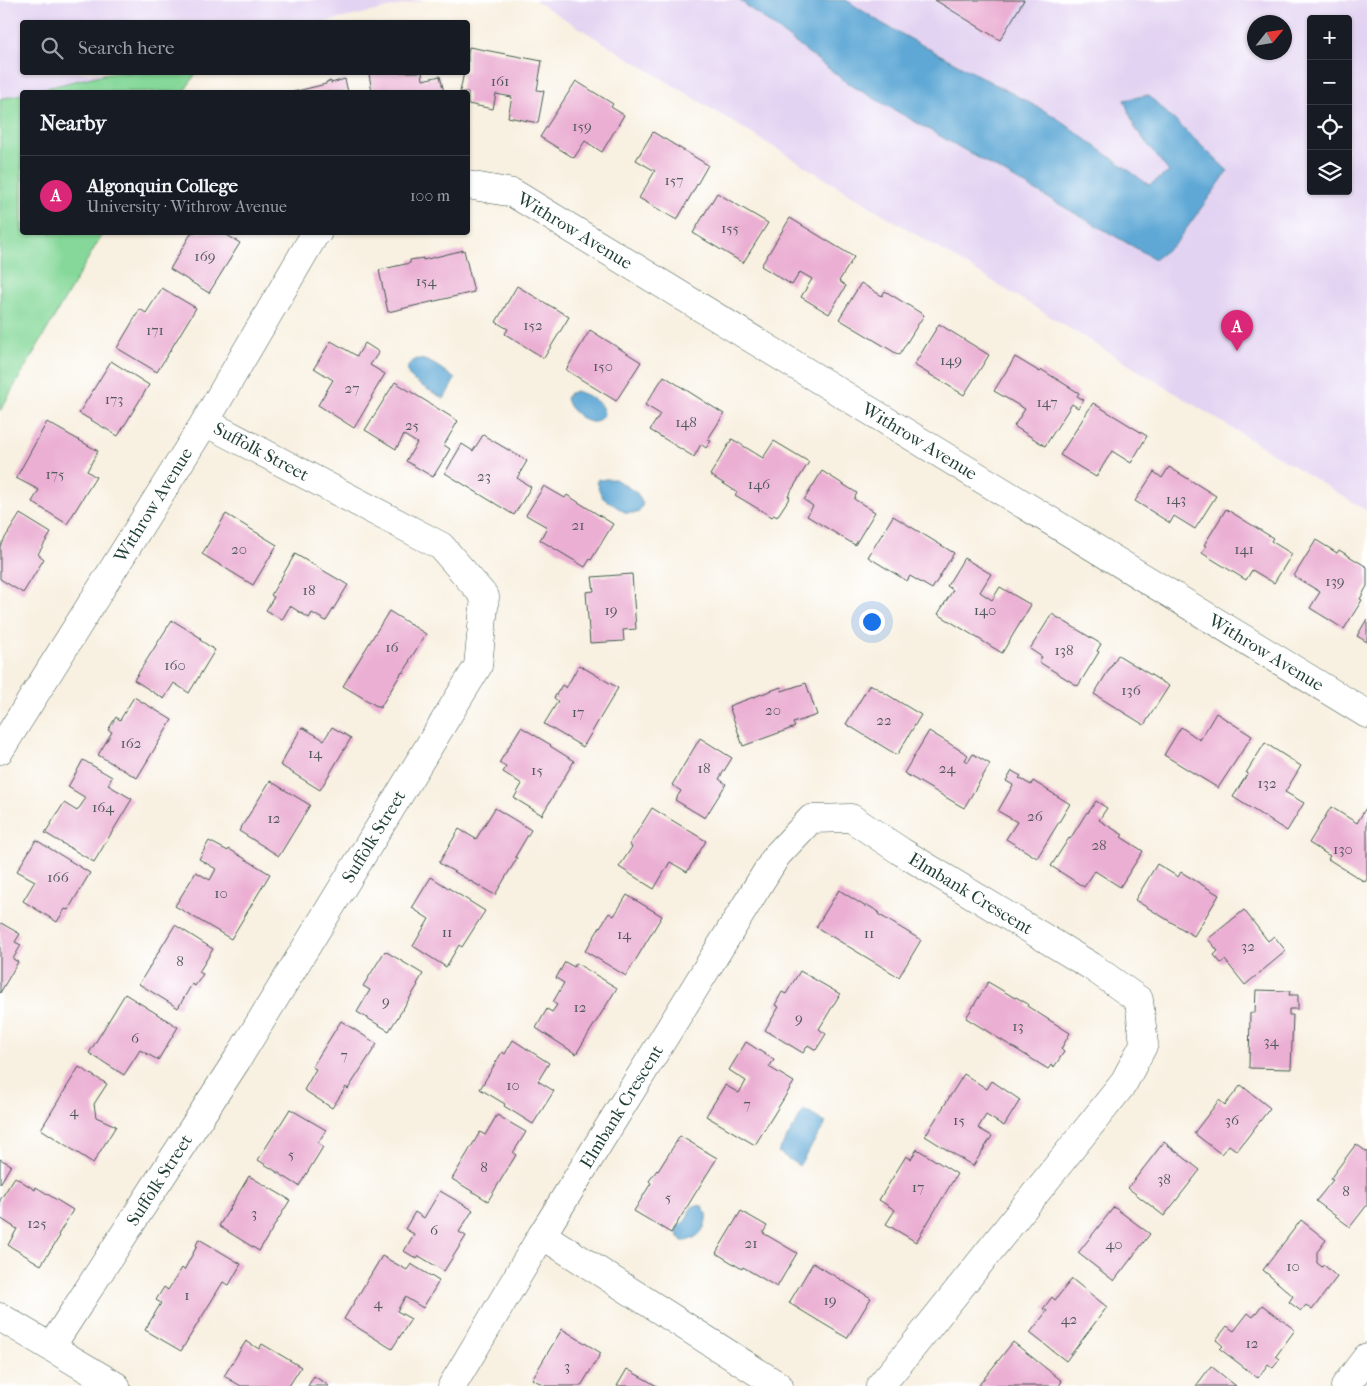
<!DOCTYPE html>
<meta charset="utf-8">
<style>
:root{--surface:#171b24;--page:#20242c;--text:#f1f3f6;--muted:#9ea1a6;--line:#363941;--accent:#db2777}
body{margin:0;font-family:"IM FELL French Canon",serif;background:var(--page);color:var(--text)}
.controls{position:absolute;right:15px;top:15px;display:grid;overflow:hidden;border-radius:5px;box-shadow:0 1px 4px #0004}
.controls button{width:45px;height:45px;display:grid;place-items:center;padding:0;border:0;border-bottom:1px solid var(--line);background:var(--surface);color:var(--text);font:25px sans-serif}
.compass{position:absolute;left:1247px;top:15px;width:45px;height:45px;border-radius:50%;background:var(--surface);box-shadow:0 1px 4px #0004;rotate:60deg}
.you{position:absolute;left:871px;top:621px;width:18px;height:18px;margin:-12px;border:4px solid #fff;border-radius:50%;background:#1a73e8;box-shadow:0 0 0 8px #1a73e833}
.badge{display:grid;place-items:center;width:32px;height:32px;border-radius:50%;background:var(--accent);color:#fff;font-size:16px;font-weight:700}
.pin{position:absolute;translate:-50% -41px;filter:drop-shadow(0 1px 2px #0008)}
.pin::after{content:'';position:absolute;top:26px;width:18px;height:15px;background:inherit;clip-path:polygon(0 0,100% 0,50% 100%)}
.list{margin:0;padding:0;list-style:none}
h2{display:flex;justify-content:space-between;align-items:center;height:65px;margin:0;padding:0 20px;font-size:21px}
h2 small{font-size:16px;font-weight:400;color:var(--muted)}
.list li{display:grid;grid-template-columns:32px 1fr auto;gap:15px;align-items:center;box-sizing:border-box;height:80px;padding:0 20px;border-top:1px solid var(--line)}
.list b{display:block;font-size:19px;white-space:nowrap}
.list p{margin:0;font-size:16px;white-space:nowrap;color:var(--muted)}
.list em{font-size:16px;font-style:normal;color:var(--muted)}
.icon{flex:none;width:28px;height:28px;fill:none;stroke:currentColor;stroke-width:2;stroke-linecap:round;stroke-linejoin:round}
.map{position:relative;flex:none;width:1367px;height:1386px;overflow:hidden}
.search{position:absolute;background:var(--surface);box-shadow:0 1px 4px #0004;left:20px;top:20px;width:450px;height:55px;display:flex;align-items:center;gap:12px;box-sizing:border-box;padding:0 18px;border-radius:5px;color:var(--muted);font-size:19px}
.panel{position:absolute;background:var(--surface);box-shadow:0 1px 4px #0004;left:20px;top:90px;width:450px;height:145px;border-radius:5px}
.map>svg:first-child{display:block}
.built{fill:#e3d3f2;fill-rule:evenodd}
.green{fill:#85d899;stroke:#528a66}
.water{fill:#5ea8d5;stroke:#3e7284}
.building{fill:#ebafd3}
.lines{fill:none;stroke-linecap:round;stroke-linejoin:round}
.street-casing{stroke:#40584e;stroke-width:29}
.street{stroke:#fff;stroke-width:28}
.labels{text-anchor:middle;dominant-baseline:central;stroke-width:5;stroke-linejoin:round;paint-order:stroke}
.number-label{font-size:15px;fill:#525a5c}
.street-label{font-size:18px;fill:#1f3d34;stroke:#fff}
</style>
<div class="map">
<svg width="1367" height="1386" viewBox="0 0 1367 1386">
<rect width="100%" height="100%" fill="#fff"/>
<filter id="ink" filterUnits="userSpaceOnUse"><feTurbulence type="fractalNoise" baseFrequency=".02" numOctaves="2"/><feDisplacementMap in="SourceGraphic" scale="10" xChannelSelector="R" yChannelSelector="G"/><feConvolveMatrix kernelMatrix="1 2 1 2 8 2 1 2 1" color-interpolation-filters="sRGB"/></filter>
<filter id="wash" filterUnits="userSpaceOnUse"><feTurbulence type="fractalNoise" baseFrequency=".0096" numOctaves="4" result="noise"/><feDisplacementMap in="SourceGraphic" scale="20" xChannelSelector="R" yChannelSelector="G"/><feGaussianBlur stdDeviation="1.12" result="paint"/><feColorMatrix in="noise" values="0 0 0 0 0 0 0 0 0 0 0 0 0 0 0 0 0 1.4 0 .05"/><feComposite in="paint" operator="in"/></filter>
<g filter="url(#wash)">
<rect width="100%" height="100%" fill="#f8f0e0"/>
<path class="built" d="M0 0H424L326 22H22V72L113 73 29 92H22V94L0 99Z
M534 0H1367V511ZM1311 19H1348V191H1311ZM1254 22H1284V52H1254Z"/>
<path class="green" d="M113 72 196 73 184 92H29Z
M22 94V232L103 233 0 411V99Z"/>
<path class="water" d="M739 0H846L883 24 1054 116 1149 185 1169 172 1135 128 1124 100 1148 95 1228 171 1176 243 1155 259 849 84Z
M418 359C432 360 444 371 455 379L444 399C436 394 415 383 410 377 404 368 410 361 418 359Z
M576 391C587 395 603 401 604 414 602 417 600 420 595 422 587 424 573 412 569 406 568 404 566 400 566 398L570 393Z
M598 479 603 480 604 479H615L637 493 643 504 638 513H626L603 498 598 488 599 486 596 483Z
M804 1110 826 1123 799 1166 778 1152Z
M697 1205 702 1206 707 1214C706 1218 706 1224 704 1227 701 1235 690 1242 682 1241L677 1234V1227C681 1224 685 1222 687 1218 690 1211 689 1207 697 1205Z"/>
<g id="blocks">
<path class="building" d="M935 0H1024L1000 40Z
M469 47 542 61 537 90 544 91 538 123 508 117 512 97 496 94 493 109 468 104V92H460L464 72H468V54Z
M375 72H422L423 80 440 76 444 92H372L369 74Z
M345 79 348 92H293L326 84V82L331 81V83Z
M576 81 613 104 611 107 624 115 602 152 585 141 574 158 540 137Z
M653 132 708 165 677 220 639 198 655 171 636 160Z
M717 193 768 223 743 263 693 233Z
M790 218 854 257 839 281 846 286 829 314 801 297 812 279 800 272 792 285 761 266Z
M192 232H222L240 243 209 293 170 269Z
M464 250 474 292 388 312 379 270 410 263V260L423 258V260Z
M861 283 882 296 885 291 924 315 899 355 839 319Z
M517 286 569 317 544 358 505 334 508 329 496 322Z
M162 288 196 308 157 372 117 348 140 309 146 313Z
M939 324 989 355 964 395 914 365Z
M590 330 641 362 616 401 566 370Z
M331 341 357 356 365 343 379 352 370 365 385 374 371 397 372 398 354 428 318 405 333 380 314 368Z
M1015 357 1040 372 1042 370 1079 393 1077 396 1084 400 1078 408 1072 404 1045 446 1014 426 1025 409 994 391Z
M111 361 149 385 118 436 79 413Z
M664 376 724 414 708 439 711 441 706 448 701 444 694 457 650 430 660 414 645 405Z
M395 382 458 421 444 445 450 449 433 477 406 461 417 443 404 435 396 449 365 430Z
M1093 403 1147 436 1131 463 1112 451 1096 477 1060 455Z
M47 422 98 451 87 471 96 477 67 524 32 502 39 490 16 478Z
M483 435 527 461 517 478 531 487 514 515 445 473 462 444 473 451Z
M732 439 763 458 774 441 809 462 788 496 790 497 777 517 774 515 772 517 735 495 737 492 710 475Z
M1169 467 1216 496 1195 529 1174 516 1170 523 1135 501 1154 472 1162 478Z
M822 471 857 493 854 499 875 512 855 545 807 516 813 506 804 500Z
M544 486 565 498 567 495 613 524 591 560 590 559 585 567 540 540 547 527 526 515Z
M1226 509 1273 538 1271 541 1292 554 1274 583 1252 570 1246 580 1202 553 1206 546 1204 545Z
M20 514 51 533 38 554 44 559 23 593 0 579V546Z
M226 514 277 545 253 585 202 554Z
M893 516 954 553 932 589 910 576 907 581 868 557Z
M1316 540 1337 553 1339 550 1367 567V586L1360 599 1362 600 1344 629 1310 608 1320 592 1294 576Z
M295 554 348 585 326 621 312 613 309 618 290 606 282 620 266 610 274 597 271 595Z
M964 558 991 574 980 592 992 600 1000 587 1031 605 1002 653 938 614 953 590 947 586Z
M632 574 636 629 623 630 624 641 590 643 586 592 594 591 592 577Z
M389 611 426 634 409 661 410 662 403 673 402 672 380 708 343 686Z
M1052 614 1101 644 1097 651 1099 652 1078 686 1039 662 1042 657 1030 649Z
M1367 619V642L1357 636Z
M172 620 201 638 200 640 215 650 189 693 174 683 164 699 134 680Z
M1118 655 1169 686 1144 725 1094 694Z
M579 665 618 688 583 747 544 724 558 701 554 698 562 685 566 688Z
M806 683 817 715 793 723 795 727 743 746 729 706 781 687 782 691Z
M870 684 921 715 897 755 846 724Z
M134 697 172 720 137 778 98 755 112 732 108 730 116 717 120 720Z
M1216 713 1252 736 1218 788 1164 755 1181 727 1200 740Z
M302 727 324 740 332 727 351 738 320 790 280 765Z
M521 727 551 745 550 746 574 761 542 815 514 798 522 784 503 772 506 767 499 763Z
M929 731 968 755 965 760 968 762 973 754 990 764 964 808 904 773Z
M700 738 732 758 719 779 726 784 705 818 675 800 681 791 672 785Z
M1265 743 1301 766 1285 792 1304 803 1287 831 1233 797 1248 773H1246Z
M83 760 112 777 108 785 132 799 94 862 45 833 64 803 77 811 86 798 68 787Z
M1012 771 1021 776 1019 778 1031 785 1033 781 1070 804 1037 858 1006 839 1017 822 998 811 1013 785 1006 781Z
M270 781 310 805 279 856 239 831Z
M1096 801 1107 808 1099 820 1123 835 1121 837 1143 851 1120 887 1095 871 1084 887 1051 866 1069 838 1070 839 1087 812 1088 813Z
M1367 806V879L1365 882 1328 859 1330 856 1309 843 1331 807 1357 823Z
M495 808 531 830 515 857 517 858 495 895 439 863 459 829 476 839Z
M652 808 706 841 687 872 670 862 654 889 619 867 632 847 629 845Z
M36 840 90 873 68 910 65 909 57 922 23 901 35 881 17 871Z
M209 841 228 851 229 849 270 874 231 939 175 906 196 872 210 880 216 869 199 859Z
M1157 864 1178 877 1181 872 1219 895 1194 936 1135 900Z
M431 877 485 911 462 947 459 945 446 967 413 946 429 919 412 908Z
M839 890 866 907 867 905 879 912 878 914 921 940 899 977 816 927Z
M627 895 662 916 626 976 585 951 609 913 614 916Z
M1244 910 1268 941 1274 936 1286 951 1245 985 1225 960 1221 963 1214 955 1218 951 1208 939Z
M1 923 20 934 15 942 21 945 13 959 18 962 0 993V926Z
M175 925 213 949 199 972 203 974 195 986 192 984 178 1008 139 984Z
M385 951 423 974 417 984 418 985 389 1031 357 1012 370 990 363 986Z
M565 962 574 967 576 963 617 988 576 1054 536 1028 547 1009 552 1012 557 1005 553 1002 564 983 556 978Z
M800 971 840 994 819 1029 826 1034 816 1050 808 1045 803 1053 765 1030 779 1007 775 1005 782 992 786 994Z
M988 982 1015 998 1016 997 1028 1004 1027 1006 1070 1033 1061 1049 1064 1052 1054 1067 1051 1065 1048 1069 966 1018Z
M1256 990 1290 991 1289 995H1298V1009H1289V1015H1293L1291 1069 1249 1068 1250 1013H1255Z
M125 994 178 1027 158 1060 140 1050 124 1075 89 1053Z
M341 1021 377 1044 348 1089 346 1087 332 1108 304 1090 316 1069 312 1067Z
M513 1040 549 1063 538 1081 554 1091 533 1124 504 1106 505 1104 480 1089 502 1052 505 1054Z
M746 1042 774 1060 769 1067 794 1082 755 1145 706 1116 725 1085 739 1093 746 1081 729 1070Z
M79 1067 107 1084 94 1104 96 1117 116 1126 93 1163 41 1129Z
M964 1074 987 1089 992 1081 1020 1100 1004 1126 986 1115 978 1128 992 1136 973 1166 925 1136Z
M1241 1085 1270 1108 1237 1151 1229 1145 1221 1154 1194 1133 1219 1100 1225 1105Z
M290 1109 326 1130 318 1143 323 1147 299 1186 258 1160Z
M497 1115 526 1132 513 1153 516 1155 488 1201 452 1179 480 1132 485 1135Z
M680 1136 717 1158 671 1233 634 1211 651 1183 649 1181 657 1170 658 1171Z
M1164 1142 1200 1170 1164 1216 1128 1188Z
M1356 1144 1367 1152V1205L1350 1227 1316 1201 1333 1180 1330 1179Z
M917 1149 957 1174 916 1242 886 1224 895 1210 879 1200 906 1156 911 1159Z
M0 1159 11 1165 0 1184Z
M249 1176 290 1200 259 1251 219 1226Z
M15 1177 35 1190 36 1187 73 1210 58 1235 60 1236 41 1265 8 1245 17 1229 0 1218V1200Z
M440 1191 473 1210 459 1232 466 1236 444 1271 419 1256 417 1259 404 1251 414 1234 405 1229 415 1212 424 1218Z
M1114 1207 1150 1234 1114 1281 1078 1253Z
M741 1211 767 1226 763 1233 797 1253 777 1287 743 1267 742 1269 716 1253Z
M1301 1220 1326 1240 1317 1252V1263L1322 1267 1324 1265 1337 1277 1312 1310 1306 1305 1301 1311 1289 1302 1293 1296 1263 1270Z
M199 1239 241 1264 229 1285 223 1282 181 1351 145 1330 161 1303 156 1300 164 1287 168 1290 182 1268 184 1270 197 1246 196 1245Z
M382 1256 407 1270 411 1264 439 1281 423 1308 405 1297 397 1311 411 1319 392 1349 344 1319Z
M813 1263 871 1298 847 1338 789 1303Z
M1072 1279 1107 1307 1066 1361 1030 1333 1047 1311 1043 1309 1052 1297 1055 1300Z
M1262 1305 1295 1330 1276 1356 1280 1359 1273 1368 1268 1364 1258 1378 1220 1349 1223 1346 1216 1340 1227 1326 1234 1331 1248 1313 1253 1317Z
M562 1329 601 1353 581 1386H541L542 1384 532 1379Z
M246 1341 259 1349 262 1344 301 1367 289 1386H241L224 1376Z
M1013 1342 1062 1381 1059 1386H978Z
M1211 1366 1236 1386H1196Z
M627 1369 657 1386H617Z
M314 1376 329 1386H308Z"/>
</g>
</g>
<g filter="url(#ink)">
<use href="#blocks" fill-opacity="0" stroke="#40584e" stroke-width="1"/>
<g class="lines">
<g class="street-casing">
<g id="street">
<path id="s1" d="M468 185 513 193 1367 714"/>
<path id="s2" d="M0 750 205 422 315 234 318 232"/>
<path d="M0 1317 116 1386"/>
<path id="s3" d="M51 1347 237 1060 478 666 485 597 441 546 205 422"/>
<path d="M452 1386 542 1235"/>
<path id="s4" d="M779 1386 542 1235 777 855 811 819 851 818 902 852 1091 966 1139 1000 1144 1044 1123 1084 910 1350 880 1386"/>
<path d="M1345 1386 1367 1357"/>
</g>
</g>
<use href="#street" class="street"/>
</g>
</g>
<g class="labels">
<g class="number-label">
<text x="500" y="81">161</text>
<text x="582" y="126">159</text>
<text x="674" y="180">157</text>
<text x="730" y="228">155</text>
<text x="205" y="256">169</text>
<text x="426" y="281">154</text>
<text x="533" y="325">152</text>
<text x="155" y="330">171</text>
<text x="951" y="360">149</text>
<text x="603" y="366">150</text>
<text x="352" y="388">27</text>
<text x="114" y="399">173</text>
<text x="1047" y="402">147</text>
<text x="686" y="422">148</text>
<text x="412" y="425">25</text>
<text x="55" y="474">175</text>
<text x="484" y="476">23</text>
<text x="759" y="484">146</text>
<text x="1176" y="499">143</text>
<text x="578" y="525">21</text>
<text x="239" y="549">20</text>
<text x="1244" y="549">141</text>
<text x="1335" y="581">139</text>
<text x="309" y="590">18</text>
<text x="611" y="610">19</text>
<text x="985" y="610">140</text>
<text x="392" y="647">16</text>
<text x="1064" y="650">138</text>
<text x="175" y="665">160</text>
<text x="1131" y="690">136</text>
<text x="773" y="710">20</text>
<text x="578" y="712">17</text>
<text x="884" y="720">22</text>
<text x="131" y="743">162</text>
<text x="315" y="753">14</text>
<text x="704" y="768">18</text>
<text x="947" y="768">24</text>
<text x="537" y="770">15</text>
<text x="1267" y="783">132</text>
<text x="103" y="807">164</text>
<text x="1035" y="816">26</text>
<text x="274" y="818">12</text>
<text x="1099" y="845">28</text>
<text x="1343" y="849">130</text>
<text x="58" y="877">166</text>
<text x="221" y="893">10</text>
<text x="447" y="932">11</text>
<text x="869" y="933">11</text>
<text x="624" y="934">14</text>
<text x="1248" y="946">32</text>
<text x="180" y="961">8</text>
<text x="386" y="1001">9</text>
<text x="580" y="1007">12</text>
<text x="799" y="1018">9</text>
<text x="1018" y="1026">13</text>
<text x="135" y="1038">6</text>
<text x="1271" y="1041">34</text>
<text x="344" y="1055">7</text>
<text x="513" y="1085">10</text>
<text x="747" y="1104">7</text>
<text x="74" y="1111">4</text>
<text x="959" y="1120">15</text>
<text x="1232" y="1120">36</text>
<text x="291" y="1154">5</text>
<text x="484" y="1167">8</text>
<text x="1164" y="1179">38</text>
<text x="918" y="1187">17</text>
<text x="1346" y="1191">8</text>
<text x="668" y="1197">5</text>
<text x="254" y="1213">3</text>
<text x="37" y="1223">125</text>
<text x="434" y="1230">6</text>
<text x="751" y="1243">21</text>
<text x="1114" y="1244">40</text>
<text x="1293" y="1266">10</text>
<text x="187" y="1295">1</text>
<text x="830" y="1300">19</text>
<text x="378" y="1303">4</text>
<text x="1069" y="1319">42</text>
<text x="1252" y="1343">12</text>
<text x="567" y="1366">3</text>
</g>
<g class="street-label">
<text stroke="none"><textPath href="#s1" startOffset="118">Withrow Avenue</textPath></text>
<text stroke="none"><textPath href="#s1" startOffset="522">Withrow Avenue</textPath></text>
<text transform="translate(261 452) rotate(28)">Suffolk Street</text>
<text stroke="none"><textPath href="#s2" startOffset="289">Withrow Avenue</textPath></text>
<text stroke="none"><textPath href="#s1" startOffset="928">Withrow Avenue</textPath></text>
<text stroke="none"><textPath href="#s3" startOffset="604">Suffolk Street</textPath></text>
<text stroke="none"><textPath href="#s4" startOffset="959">Elmbank Crescent</textPath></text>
<text stroke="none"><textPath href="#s4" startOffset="432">Elmbank Crescent</textPath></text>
<text stroke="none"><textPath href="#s3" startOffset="199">Suffolk Street</textPath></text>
</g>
</g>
</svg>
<div class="controls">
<button>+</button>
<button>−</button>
<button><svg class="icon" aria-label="locate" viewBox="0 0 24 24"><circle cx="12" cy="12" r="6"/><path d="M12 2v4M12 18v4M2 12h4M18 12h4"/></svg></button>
<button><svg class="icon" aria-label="layers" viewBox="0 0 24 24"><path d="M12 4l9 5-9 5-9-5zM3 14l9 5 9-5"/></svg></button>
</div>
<svg class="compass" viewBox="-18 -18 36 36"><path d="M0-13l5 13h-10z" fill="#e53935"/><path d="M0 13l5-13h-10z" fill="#9ea1a6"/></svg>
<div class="you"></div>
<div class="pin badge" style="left:1237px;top:351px">A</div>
<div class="search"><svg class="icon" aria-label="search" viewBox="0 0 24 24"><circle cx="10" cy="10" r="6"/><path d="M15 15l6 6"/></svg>Search here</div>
<section class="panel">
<h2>Nearby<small></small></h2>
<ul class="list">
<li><span class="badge">A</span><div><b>Algonquin College</b><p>University · Withrow Avenue</p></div><em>100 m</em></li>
</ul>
</section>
</div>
